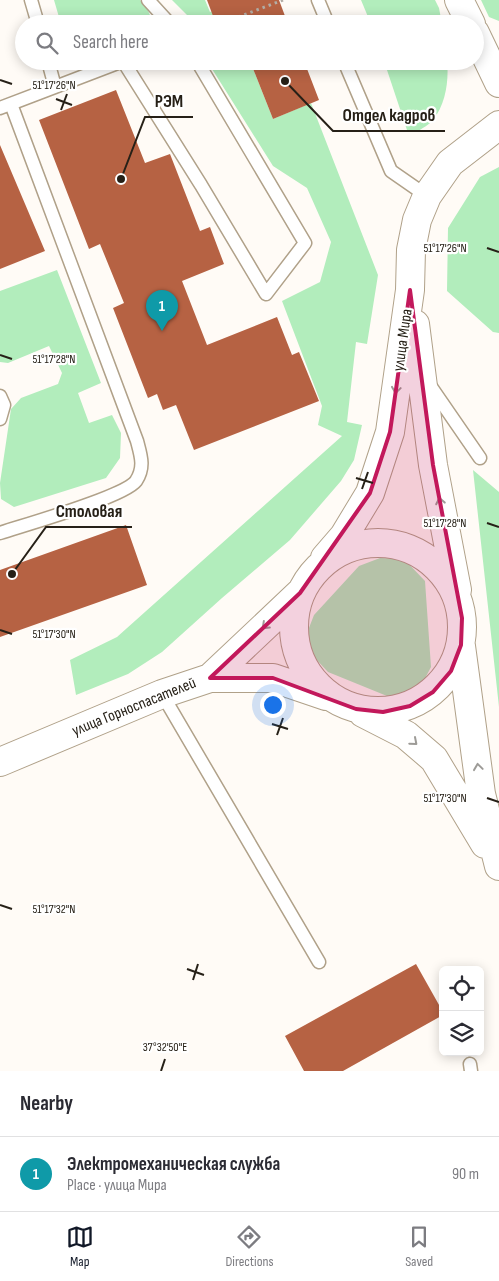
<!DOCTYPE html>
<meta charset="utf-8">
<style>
:root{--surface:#fff;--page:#f2f2f3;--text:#2b2b33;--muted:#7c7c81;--line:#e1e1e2;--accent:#111827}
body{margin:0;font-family:"Sofia Sans Condensed",sans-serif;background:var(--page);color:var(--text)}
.controls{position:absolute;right:15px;bottom:15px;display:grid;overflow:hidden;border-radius:8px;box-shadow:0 2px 12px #0003}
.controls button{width:45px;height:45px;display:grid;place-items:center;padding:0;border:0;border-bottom:1px solid var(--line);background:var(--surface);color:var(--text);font:25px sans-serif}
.you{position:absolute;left:272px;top:704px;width:18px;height:18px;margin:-12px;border:4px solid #fff;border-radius:50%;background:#1a73e8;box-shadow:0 0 0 8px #1a73e833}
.badge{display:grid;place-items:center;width:32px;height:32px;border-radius:50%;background:var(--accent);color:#fff;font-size:16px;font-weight:700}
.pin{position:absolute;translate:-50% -41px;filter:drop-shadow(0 1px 2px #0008)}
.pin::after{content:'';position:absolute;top:26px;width:18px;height:15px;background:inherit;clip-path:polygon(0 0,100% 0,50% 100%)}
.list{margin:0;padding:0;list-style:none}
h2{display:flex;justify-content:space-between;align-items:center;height:65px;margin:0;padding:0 20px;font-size:21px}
h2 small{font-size:16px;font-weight:400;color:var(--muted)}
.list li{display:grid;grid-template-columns:32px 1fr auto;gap:15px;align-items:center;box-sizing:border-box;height:75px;padding:0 20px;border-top:1px solid var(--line)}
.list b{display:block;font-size:19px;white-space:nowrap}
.list p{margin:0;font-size:16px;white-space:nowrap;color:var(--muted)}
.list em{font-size:16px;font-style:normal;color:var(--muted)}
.icon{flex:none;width:28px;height:28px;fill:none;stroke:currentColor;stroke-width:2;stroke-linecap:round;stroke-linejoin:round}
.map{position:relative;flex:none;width:499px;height:1071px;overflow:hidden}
.search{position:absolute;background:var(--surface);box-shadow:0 2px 12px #0003;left:15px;right:15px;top:15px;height:55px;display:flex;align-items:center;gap:12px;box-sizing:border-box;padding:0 18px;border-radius:28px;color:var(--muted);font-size:19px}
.sheet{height:140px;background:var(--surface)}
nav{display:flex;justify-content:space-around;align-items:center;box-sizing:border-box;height:70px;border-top:1px solid var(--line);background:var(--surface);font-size:14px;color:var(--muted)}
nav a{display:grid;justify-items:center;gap:2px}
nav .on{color:var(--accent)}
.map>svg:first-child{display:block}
.green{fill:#b2edbc}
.building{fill:#b66243}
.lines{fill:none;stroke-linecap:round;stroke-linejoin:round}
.lane-casing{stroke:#b0a189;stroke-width:15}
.secondary-casing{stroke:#b0a189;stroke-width:30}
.path{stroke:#b2ada6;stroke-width:3;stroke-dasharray:2.5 4;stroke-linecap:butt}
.lane{stroke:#fff;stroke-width:12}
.secondary{stroke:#fff;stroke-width:28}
.oneway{stroke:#9d9b97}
.marked{fill:#c2185b;fill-opacity:0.2;stroke:#c2185b;stroke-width:4;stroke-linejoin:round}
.ticks{fill:none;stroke:#262017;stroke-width:2}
.labels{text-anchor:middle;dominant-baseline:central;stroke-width:4.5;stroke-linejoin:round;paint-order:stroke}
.street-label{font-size:16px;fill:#262017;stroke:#fff}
.ticks-label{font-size:12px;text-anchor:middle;fill:#262017;stroke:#fff;stroke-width:4.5;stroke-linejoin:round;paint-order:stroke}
.leader{fill:none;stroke:#262017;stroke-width:2}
.callout-dot{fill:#262017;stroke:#fff;stroke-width:2}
.callout-label{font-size:18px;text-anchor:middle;font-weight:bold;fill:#262017;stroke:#fff;stroke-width:4.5;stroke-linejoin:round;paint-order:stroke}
</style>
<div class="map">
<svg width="499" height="1071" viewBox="0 0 499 1071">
<rect width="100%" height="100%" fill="#fffbf6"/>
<path class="green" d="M54 0H140C146 7 152 14 151 24H61Z
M172 0H205L210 12 242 0H267L207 22 190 18Z
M361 0H435L439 8 442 24H371Z
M481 0H499V21L489 17Z
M207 61H250L273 119 311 103 378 275 367 344 356 342 347 422 362 425 354 460 341 481 290 540 222 598 162 652 128 674 76 695 70 660 117 637 342 436 318 425 322 406 282 301 320 282 331 242 307 188 273 166Z
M384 61H447C449 80 446 104 433 120 429 125 422 128 417 132L407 130Z
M499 167V333L493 332 447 291 448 228 480 177Z
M57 270 101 383 78 393 89 423 112 415 121 433 120 458 106 478 14 507 1 499 0 483 11 409 21 398 58 384 62 373 49 346 8 363 0 362V291Z
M473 470 499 492V707Z
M380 558 404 559 425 581 431 667 421 686 408 695 387 696 328 672 313 656 307 633 314 615 359 566Z"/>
<path class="building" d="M207 0H279L288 24H216Z
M250 61H304L319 100 273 119Z
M116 90 145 163 170 154 200 231 210 227 224 264 182 281 207 345 277 317 292 355 299 352 319 401 194 450 176 405 163 410 157 394 148 398 113 308 124 303 100 244 89 249 39 120Z
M0 145 45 251 0 269Z
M126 525 147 585 0 637V570Z
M416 964 443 1012V1015L343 1071H304L285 1036Z"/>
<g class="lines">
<g class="lane-casing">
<path id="lane" d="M31 0 38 24
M148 0 170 24
M318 0 328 24
M48 61 55 87 123 61 201 185 266 294 305 243 197 61
M344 61 391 171 427 196
M0 108 55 87
M429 384 480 458
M0 396 4 405 0 419
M0 533C24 525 124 497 136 481 145 467 141 456 137 441L11 104
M162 694 319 962
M470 1064 471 1071"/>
</g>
<g class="secondary-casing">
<path id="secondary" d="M459 0 471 24
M475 33 499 83
M415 324 433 465 457 590
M294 627a84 84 0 1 1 168 0a84 84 0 1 1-168 0Z
M325 558 344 536 370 493 390 432 410 290 411 250 417 220 427 196 450 163 499 125
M461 646 481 794 499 866
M210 678 300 593
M363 713 406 735 434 759 485 844
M0 762 162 694 210 678H273L326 696"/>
</g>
<path class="path" d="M220 24 283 0"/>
<use href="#lane" class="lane"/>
<use href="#secondary" class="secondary"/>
</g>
<defs><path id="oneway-chevron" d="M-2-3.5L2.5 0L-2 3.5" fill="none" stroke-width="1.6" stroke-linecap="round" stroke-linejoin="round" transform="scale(1.25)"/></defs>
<g class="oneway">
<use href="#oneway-chevron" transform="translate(396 390) rotate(98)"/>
<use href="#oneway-chevron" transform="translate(440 501) rotate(-101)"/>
<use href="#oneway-chevron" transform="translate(265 626) rotate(137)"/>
<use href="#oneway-chevron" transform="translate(414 742) rotate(41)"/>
<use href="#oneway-chevron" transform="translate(478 767) rotate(-98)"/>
</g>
<path class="marked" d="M410 290 433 465 462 618 461 645 451 671 433 692 410 706 383 712 356 709 273 678H210L300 593 370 493 390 432Z"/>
<path class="ticks" d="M0 80 12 84M56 99 72 105M61 110 67 94M487 248 499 252M0 355 12 359M356 478 373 483M362 489 368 472M487 523 499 527M0 630 12 634M272 724 288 729M277 735 283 718M487 798 499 802M0 905 12 909M187 969 204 975M193 980 198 964M161 1071 165 1059"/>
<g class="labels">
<g class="street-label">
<text transform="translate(403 340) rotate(-82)">улица Мира</text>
<text transform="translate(134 707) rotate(-22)">улица Горноспасателей</text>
</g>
</g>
<g class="ticks-label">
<text x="54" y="89">51°17'26"N</text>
<text x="445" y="252">51°17'26"N</text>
<text x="54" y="363">51°17'28"N</text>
<text x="445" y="527">51°17'28"N</text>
<text x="54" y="638">51°17'30"N</text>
<text x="445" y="802">51°17'30"N</text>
<text x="54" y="913">51°17'32"N</text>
<text x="165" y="1051">37°32'50"E</text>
</g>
<path class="leader" d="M121 179L145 117H193M285 81L333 131H445M12 574L46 527H132"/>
<g class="callout-dot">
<circle cx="121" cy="179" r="5"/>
<circle cx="285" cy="81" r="5"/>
<circle cx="12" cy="574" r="5"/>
</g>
<g class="callout-label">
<text x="169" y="107">РЭМ</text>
<text x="389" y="121">Отдел кадров</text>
<text x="89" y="517">Столовая</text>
</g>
</svg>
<div class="controls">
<button><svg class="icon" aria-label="locate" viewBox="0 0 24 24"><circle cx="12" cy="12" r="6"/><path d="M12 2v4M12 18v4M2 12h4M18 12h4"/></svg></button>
<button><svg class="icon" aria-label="layers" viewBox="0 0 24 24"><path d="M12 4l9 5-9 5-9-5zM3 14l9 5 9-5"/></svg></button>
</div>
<div class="you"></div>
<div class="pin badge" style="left:162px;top:331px;background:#0f9aa8">1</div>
<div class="search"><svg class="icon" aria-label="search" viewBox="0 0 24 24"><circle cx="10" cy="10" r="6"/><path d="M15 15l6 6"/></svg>Search here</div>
</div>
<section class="sheet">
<h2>Nearby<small></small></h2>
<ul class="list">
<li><span class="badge" style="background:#0f9aa8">1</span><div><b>Электромеханическая служба</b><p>Place · улица Мира</p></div><em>90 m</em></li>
</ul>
</section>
<nav>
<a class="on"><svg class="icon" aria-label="map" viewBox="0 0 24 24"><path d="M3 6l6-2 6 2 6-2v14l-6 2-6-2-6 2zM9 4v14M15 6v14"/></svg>Map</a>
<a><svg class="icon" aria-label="directions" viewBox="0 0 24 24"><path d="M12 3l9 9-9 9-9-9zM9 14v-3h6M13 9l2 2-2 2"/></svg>Directions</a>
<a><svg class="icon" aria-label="saved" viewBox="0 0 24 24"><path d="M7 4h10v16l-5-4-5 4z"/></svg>Saved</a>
</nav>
